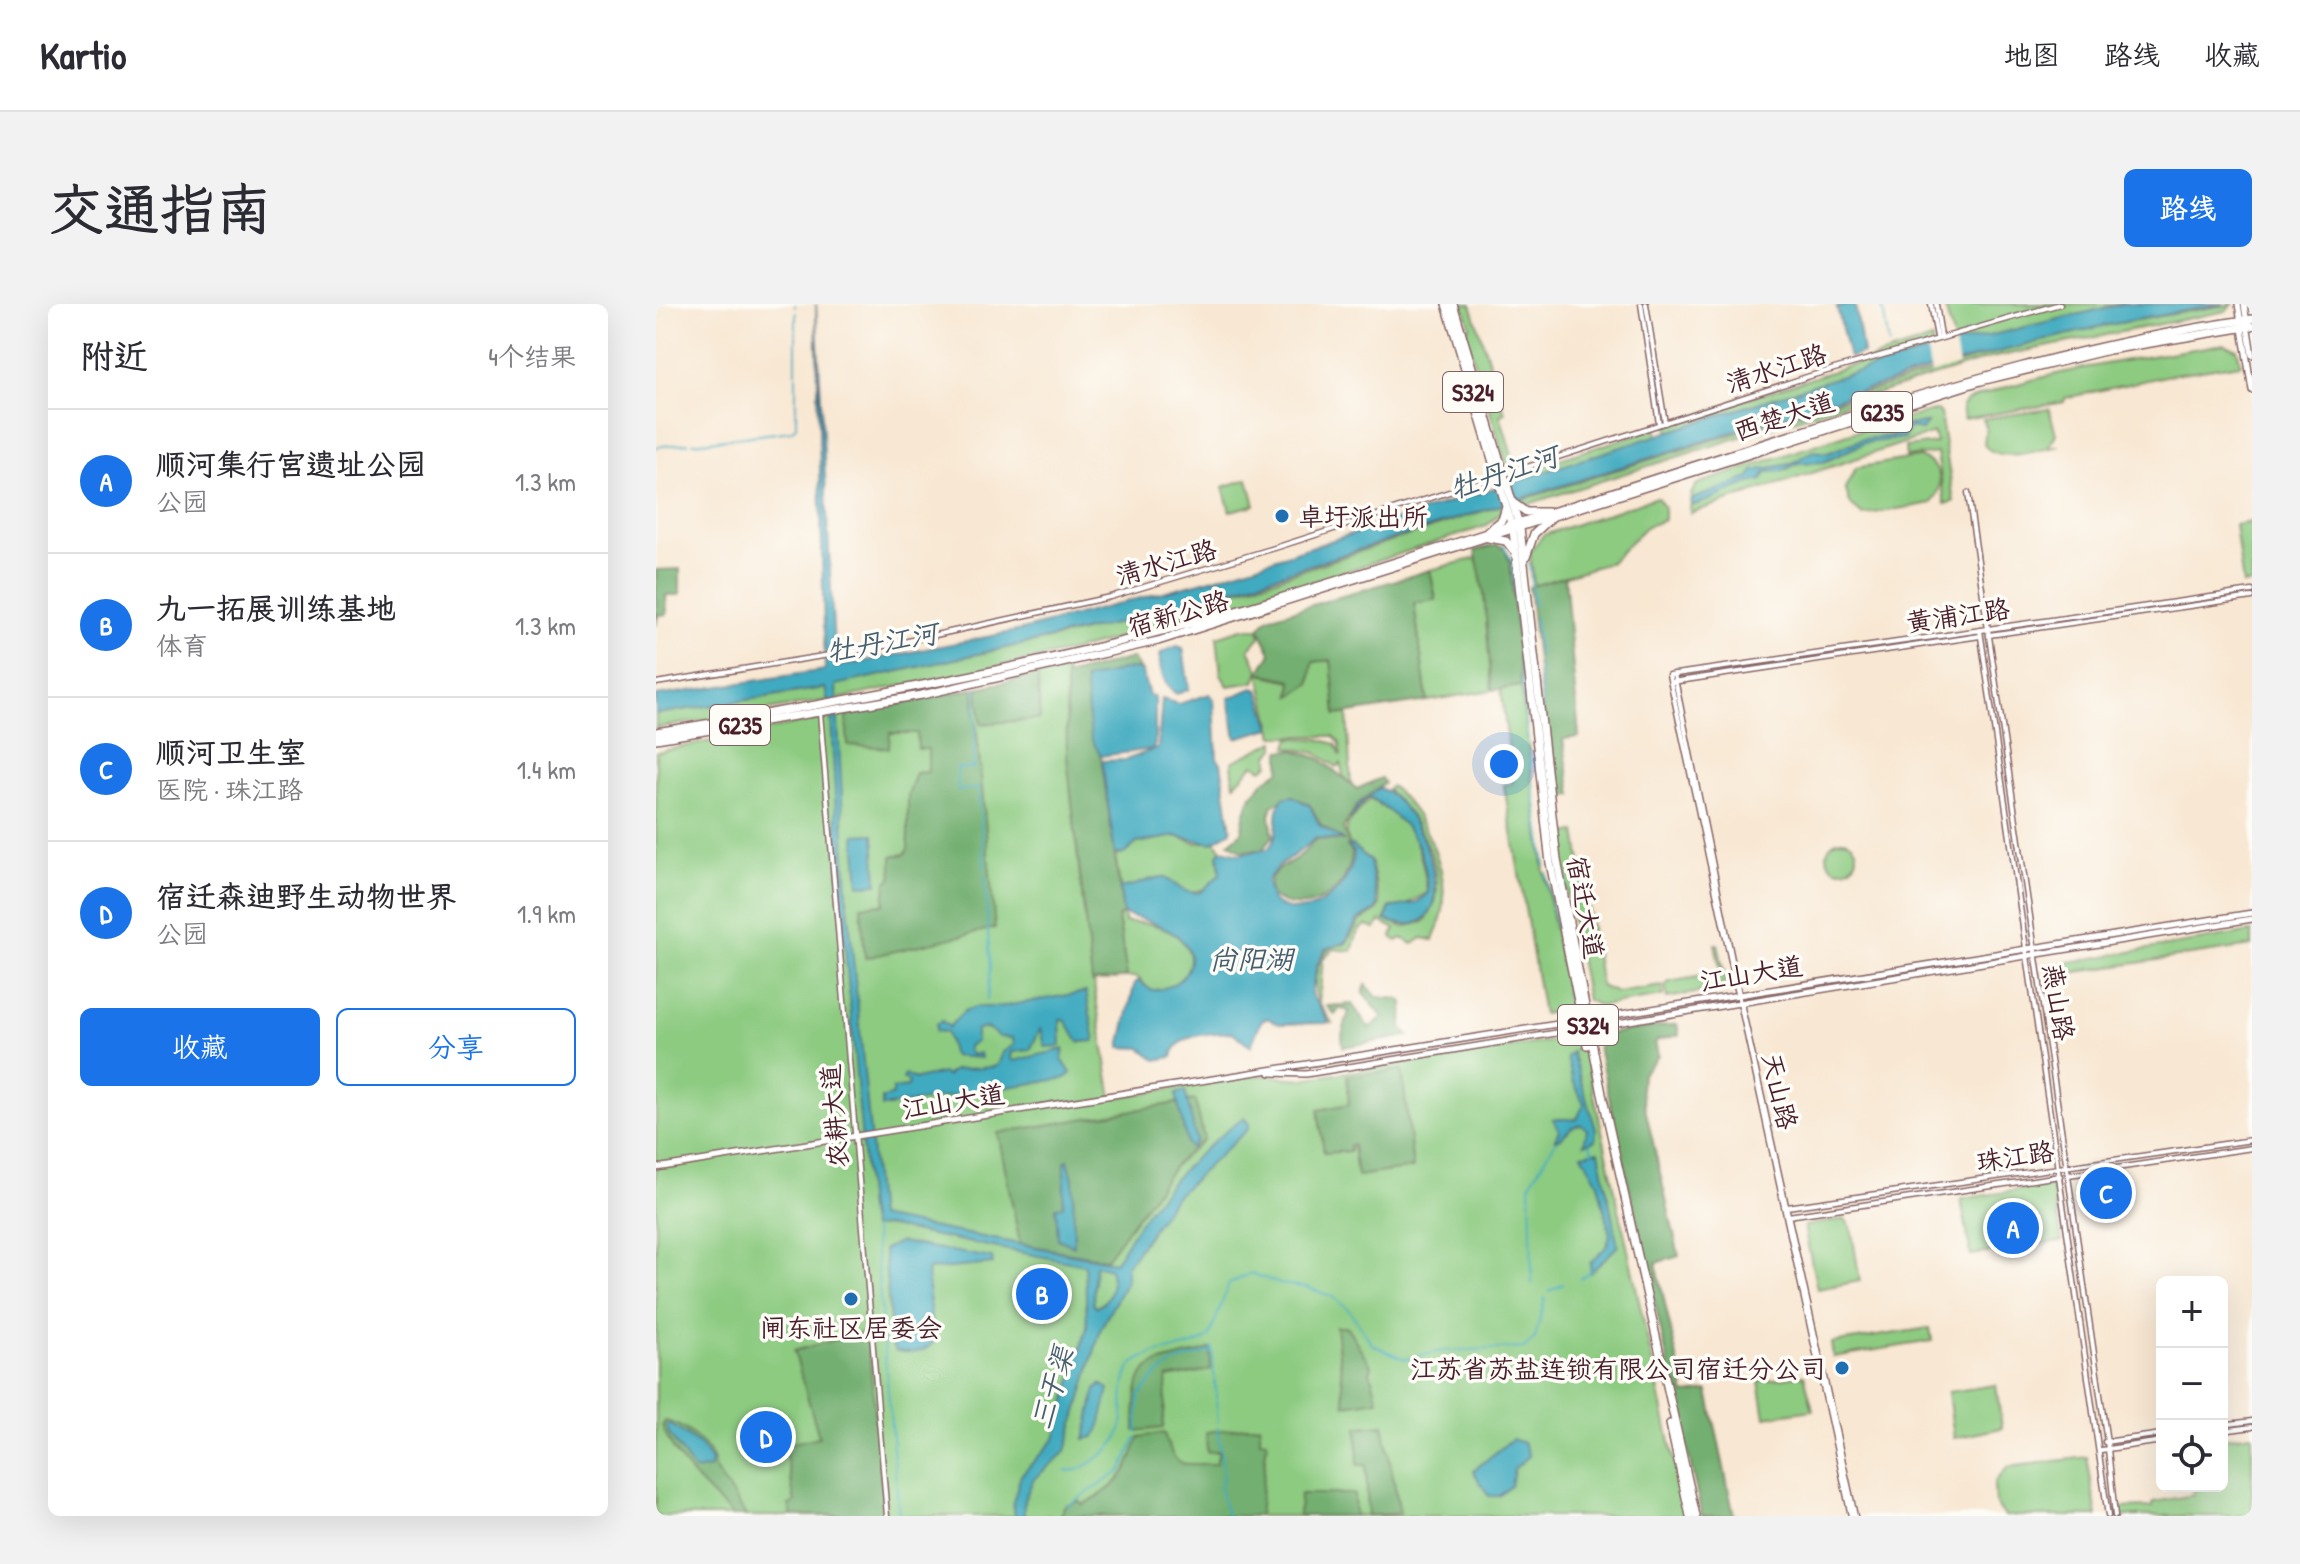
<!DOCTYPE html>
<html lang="zh">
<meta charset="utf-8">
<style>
:root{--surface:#fff;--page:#f2f2f3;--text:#2b2b33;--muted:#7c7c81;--line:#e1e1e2;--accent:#1a73e8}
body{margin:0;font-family:"Patrick Hand","LXGW WenKai TC",sans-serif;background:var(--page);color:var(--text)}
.controls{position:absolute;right:24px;bottom:24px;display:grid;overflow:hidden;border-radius:12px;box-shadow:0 8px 32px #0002}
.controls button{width:72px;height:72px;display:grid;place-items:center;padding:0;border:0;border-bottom:2px solid var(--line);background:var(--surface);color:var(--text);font:40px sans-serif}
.you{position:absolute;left:848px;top:460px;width:28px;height:28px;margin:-20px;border:6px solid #fff;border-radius:50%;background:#1a73e8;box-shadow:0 0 0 12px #1a73e833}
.badge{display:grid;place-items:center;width:52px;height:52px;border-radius:50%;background:var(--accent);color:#fff;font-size:26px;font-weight:700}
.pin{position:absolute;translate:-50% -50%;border:4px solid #fff;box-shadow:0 2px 8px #0006}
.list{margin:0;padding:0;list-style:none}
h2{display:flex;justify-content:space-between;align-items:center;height:104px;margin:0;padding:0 32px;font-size:34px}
h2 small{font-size:26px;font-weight:400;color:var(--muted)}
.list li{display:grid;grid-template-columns:52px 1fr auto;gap:24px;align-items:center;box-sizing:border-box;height:144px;padding:0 32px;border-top:2px solid var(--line)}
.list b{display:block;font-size:30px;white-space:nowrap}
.list p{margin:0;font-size:26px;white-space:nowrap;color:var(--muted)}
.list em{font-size:26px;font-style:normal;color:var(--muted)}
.actions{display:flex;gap:16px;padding:24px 32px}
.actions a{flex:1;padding:18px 0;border:2px solid var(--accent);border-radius:12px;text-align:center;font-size:28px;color:var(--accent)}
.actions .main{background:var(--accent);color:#fff}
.icon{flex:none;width:44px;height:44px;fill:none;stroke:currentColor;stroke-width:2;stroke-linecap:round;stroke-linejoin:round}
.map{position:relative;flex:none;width:1596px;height:1212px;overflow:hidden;border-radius:12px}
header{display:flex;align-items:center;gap:48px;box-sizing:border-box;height:112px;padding:0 40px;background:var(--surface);border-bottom:2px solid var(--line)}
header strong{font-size:38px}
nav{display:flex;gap:44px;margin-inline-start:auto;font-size:28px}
.intro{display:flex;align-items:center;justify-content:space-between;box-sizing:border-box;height:192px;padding:0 48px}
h1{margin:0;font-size:56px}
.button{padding:20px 36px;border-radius:12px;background:var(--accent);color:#fff;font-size:28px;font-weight:700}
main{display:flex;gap:48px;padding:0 48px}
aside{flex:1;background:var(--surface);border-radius:12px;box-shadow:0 8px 32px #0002}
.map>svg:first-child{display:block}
.green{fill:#8dcb81;stroke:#6c7556;stroke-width:2}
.forest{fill:#72af6f;stroke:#5e674d;stroke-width:2}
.water{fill:#41aac0;stroke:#466476;stroke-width:2;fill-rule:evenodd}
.pier{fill:#f8e7d2}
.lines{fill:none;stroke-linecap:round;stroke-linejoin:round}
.stream{stroke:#41aac0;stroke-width:2}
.tertiary-casing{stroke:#876565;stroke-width:7}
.secondary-casing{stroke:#876565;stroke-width:8}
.primary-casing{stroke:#876565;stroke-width:10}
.trunk-casing{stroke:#876565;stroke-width:10}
.tertiary{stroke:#fff;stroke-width:4}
.secondary{stroke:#fff;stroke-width:5}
.primary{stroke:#fff;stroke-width:7}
.trunk{stroke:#fff;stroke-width:7}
.poi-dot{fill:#1f6fb2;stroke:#fdfcf7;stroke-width:3}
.labels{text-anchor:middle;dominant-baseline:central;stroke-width:7;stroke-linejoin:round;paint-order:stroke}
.shield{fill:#fdfcf7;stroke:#806168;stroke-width:2}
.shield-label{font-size:24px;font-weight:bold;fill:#4a1f2b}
.street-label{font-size:26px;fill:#4a1f2b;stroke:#fdfcf7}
.poi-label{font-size:26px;fill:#4a1f2b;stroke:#fdfcf7;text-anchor:start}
.water-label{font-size:28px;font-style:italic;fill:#465e6e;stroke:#fdfcf7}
</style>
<header>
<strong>Kartio</strong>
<nav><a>地图</a><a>路线</a><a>收藏</a></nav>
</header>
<div class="intro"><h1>交通指南</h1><a class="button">路线</a></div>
<main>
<aside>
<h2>附近<small>4个结果</small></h2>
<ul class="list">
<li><span class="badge">A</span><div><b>顺河集行宫遗址公园</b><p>公园</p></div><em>1.3 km</em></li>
<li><span class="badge">B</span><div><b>九一拓展训练基地</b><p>体育</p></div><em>1.3 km</em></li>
<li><span class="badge">C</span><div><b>顺河卫生室</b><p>医院 · 珠江路</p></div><em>1.4 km</em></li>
<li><span class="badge">D</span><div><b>宿迁森迪野生动物世界</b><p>公园</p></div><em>1.9 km</em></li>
</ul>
<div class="actions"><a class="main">收藏</a><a>分享</a></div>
</aside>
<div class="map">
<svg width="1596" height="1212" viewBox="0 0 1596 1212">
<rect width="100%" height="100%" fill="#fdfcf7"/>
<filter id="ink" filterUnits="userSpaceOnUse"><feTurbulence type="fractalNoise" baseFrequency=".0125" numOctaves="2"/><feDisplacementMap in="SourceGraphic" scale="16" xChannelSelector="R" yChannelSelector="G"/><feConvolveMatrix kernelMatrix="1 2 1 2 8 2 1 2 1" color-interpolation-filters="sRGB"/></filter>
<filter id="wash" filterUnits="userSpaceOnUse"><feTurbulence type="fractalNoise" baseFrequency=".006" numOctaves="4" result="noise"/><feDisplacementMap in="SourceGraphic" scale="32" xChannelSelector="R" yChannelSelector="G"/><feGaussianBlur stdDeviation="1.8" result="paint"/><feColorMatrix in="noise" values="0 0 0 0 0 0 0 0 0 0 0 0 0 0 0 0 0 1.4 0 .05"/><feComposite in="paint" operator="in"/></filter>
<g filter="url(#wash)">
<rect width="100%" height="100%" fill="#f8e7d2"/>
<path class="green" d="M807 0H815L849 109 844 111 858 158 865 156V159L853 162 850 159 809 27 814 22Z
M1288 0H1466L1299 40Z
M1577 0 1570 7 1334 54 869 201 861 197 1353 44 1446 22Z
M1276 35 1277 45 1013 129 1011 121Z
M1568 40 1581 45 1585 60 1519 70 1409 94 1408 98 1308 115 1306 102 1310 97C1393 65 1482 55 1568 40Z
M1393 105 1400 130 1393 142H1403C1382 146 1343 160 1328 141L1330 122 1327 115Z
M1281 106 1284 109 1298 198 1289 200 1281 149 1250 153 1249 143 1280 139 1278 129 1034 209 1035 190 1041 180 1201 127Z
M1000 124 1002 132 856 180 854 171Z
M1262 153C1285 159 1290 181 1276 199L1207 211 1195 201 1189 184 1200 164Z
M592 175 599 201 574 207 567 183Z
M1001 193 1008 203V216L989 223 955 258 878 282 874 248 887 231Z
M845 201 847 207 830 222 603 295 412 348 187 394 0 424V410L169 383 425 328 619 275Z
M1596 218V279L1587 281 1579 221Z
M821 254 828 290 836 386 771 397 758 298 780 295 774 266Z
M585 325H603L604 333 593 345 603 366 599 378 572 382 565 371 561 333Z
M660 355 677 358 681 411 691 409 695 481 687 472 685 459 681 463 660 449 631 443 634 434 662 435 680 440 685 452 684 439 678 432H618L603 370 636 377 635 391H639L655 373 654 365Z
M410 366C412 510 432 652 456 794L602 771 647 775 914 734 927 740 1030 1212H0V448Z
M865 382 888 568 913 704 887 710 848 481 857 479 845 385Z
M619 437V444L613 451V460L606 465 598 460 578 481 576 458Z
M735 482C767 509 793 563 787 606 786 616 780 627 777 636L766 634 757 640 746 634 741 637 736 633 739 625 724 617 719 625 710 621 702 627 696 647 677 645 667 655 663 699 677 720C654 697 653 668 674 642L690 640 703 618 722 606 724 599 715 558 693 539 690 531 691 521 713 495C722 501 733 505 741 511 763 528 767 563 772 588L749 602 734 603 729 615 747 623 768 618C802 580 763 513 731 486Z
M920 528 945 682 961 689 1006 682 1007 692 944 702 931 696 900 532Z
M520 532 541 539 559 537 566 546 562 550 564 569 554 583 533 590C523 586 512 574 503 574 490 573 481 585 464 583L459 550 464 551 481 539Z
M1171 551a15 15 0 1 1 30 0a15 15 0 1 1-30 0Z
M467 610 469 618C487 618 508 620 522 633 550 657 524 686 495 687L481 673H471L462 612Z
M1596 628V642L1393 672 1394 661Z
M1059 640H1062L1069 673 1067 684 1011 694 1009 682 1013 678 1065 669Z
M1396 881 1406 937 1315 951 1305 895Z
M1189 915 1195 923 1204 977 1161 985 1148 922Z
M1274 1024 1276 1037 1177 1053 1175 1039Z
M1148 1071 1157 1106 1109 1113 1103 1077Z
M1340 1081 1346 1124 1298 1134 1292 1088Z
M1596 1130V1212H1465L1464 1204 1497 1203V1198L1538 1191 1537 1182H1566V1134Z
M1431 1153 1441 1212H1349L1339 1199 1338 1179 1352 1163Z"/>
<path class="forest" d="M841 241 849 245 854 259 865 382 836 386 828 290 819 246Z
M24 265V291H10L11 310 2 311 0 322V266Z
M774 266 780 296 758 299 771 397 680 411 675 356 657 358 654 380 635 392 636 376 603 369 615 349 603 325 612 314Z
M909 272 923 433 907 435 916 491 896 493 873 283Z
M476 354 485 366 480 364 439 437 445 452 467 610 462 613 471 673 436 678 411 454 410 372Z
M382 371 384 415 325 420 322 384Z
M317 385 339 624 209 654 205 602 228 600 230 579 236 573V552L249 550 252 545V492L260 469 272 468V445H262L261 429H234L233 444 192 441 190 411Z
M638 446 664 455 701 485 725 474 728 479 702 500 687 524 693 539 691 542 696 548C695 587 649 618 615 592 608 564 629 565 647 549 652 545 655 539 660 535L688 537 665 521 654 501 637 492 617 501 614 511 617 532 606 546 585 547 573 539 586 528C587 499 599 482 624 466V447Z
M710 681 721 693 742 695 747 698 746 724 753 732 687 743 686 731 693 707 684 704 679 711 671 702 696 700 713 724 727 713 707 689Z
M1021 720 1023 731 999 737 1002 752 986 770 985 786 1023 952 1000 959 1029 1090 1052 1087 1078 1212H1046L942 743 949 730Z
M746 766 757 864 701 872 697 841H694V847L668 849 662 806 693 800 691 772Z
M539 796 548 835 519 861 450 955 364 940 342 829Z
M680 1023H691L716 1063 714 1068 722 1096 689 1101Z
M211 1027 228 1210 136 1212 133 1201 139 1198 128 1141 163 1133 138 1047Z
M554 1045 555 1066 511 1074 507 1124 479 1127C479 1049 490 1065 554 1045Z
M9 1117C24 1119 48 1137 55 1151 58 1157 57 1164 61 1169 71 1184 81 1196 90 1212H77C49 1185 20 1159 6 1122Z
M604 1121V1136L611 1137 603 1212H404L409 1201 423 1197 426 1201C464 1182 470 1172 483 1133L508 1129C520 1167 523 1159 560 1160L563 1147 551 1148 550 1128Z
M727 1121 744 1209 712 1212 710 1161H702L701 1123Z
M644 1190H698L699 1212H643Z"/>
<path class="water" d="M160 0 179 363 366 326 559 274 1179 74 1299 40 1466 0H1568L1446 22 1283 63 486 314 180 381 191 591 222 913 458 958C467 948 473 933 482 921 510 880 547 843 588 814L593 820 592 825 518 894 470 963V978L445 1024 410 1147 377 1176 368 1196V1212H359L357 1198 365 1171 399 1135 431 1023 429 961 230 922 216 924 212 906 184 585 175 412 169 384 0 410V392L169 366ZM439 961 454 965C458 979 455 998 440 1003L437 1000Z
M1199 0 1207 49 1193 54 1181 3Z
M1271 119 1266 126 1252 124 1248 134 1208 139 1168 158 1142 159 1127 167 1110 168 1106 176C1082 180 1058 197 1037 201L1034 196 1093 174 1098 167 1134 160 1157 147 1172 149 1206 135 1235 132 1251 121Z
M521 342 527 344 533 385 521 390C509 385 501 361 505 349Z
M470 365 485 366 493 391 499 394V440L496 445 445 452 435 434 429 376Z
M597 384 603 386 615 424 580 434 573 394Z
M554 390 558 396 561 454 565 459 575 527 555 539 520 532 481 539 468 550H459L446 457 470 456 502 444 506 395 523 400Z
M723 484C771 502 818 647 729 616L734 604 760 599 773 589C766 535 758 526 716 494H711L694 516 702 501Z
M637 492 654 502 664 522 688 536 659 534C644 551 620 558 611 578L616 597C651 624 697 584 698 548L692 542 696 541 714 557 722 601 719 607 702 616 689 639 669 645 661 661 655 690 673 719 624 720 611 714 605 717 595 742 576 728C557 729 520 729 516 753L500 756 485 744 464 743 479 678 483 677 495 686C526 686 550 654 521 632 505 620 485 614 467 610L464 583C479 585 499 570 509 574 523 581 526 591 545 588L564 570 562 550 566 546 583 550 612 545C627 529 615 512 627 494Z
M218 530 221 580 203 581 199 531Z
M430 688 439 737 423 738 409 716H404L405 742 389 743 385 724 374 746 356 748 355 754 358 757 408 745 406 755 415 769 410 774 226 803V795L237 791V785L252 783 253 778 247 775 249 771 260 775 287 769 290 772 298 766 337 763 342 761 347 748 358 741 357 734 344 733 331 724 320 726V738L312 742V747L316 751 324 749 325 754 297 752 290 728 280 727V720L286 717 293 723 308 707 319 703H343Z
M916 748 940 825 939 836 928 840 931 825 924 820 916 823 904 835H899L903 826 897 815H921L928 800 916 775 911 753Z
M529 787 540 836 535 844 531 841 520 790Z
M943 847 962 942 935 968 934 959 951 942 954 931 942 879 926 850Z
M412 856 417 875 418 942 402 935 400 903 407 902 409 858Z
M244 938 336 954 337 960 271 966 277 1039C267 1050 253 1049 240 1047L236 1041 228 945Z
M445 1080 453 1085 443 1126 438 1133 429 1135 440 1085Z
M15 1121 44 1141 55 1157 54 1164 39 1167 13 1130 10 1121Z
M856 1135 868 1139 873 1152 858 1165 855 1182 843 1192H833L817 1167Z"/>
<path class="pier" d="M1298 36 1303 62 1275 70 1270 43Z"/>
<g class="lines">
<path class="stream" d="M139 0V3
M1226 0 1233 41
M37 139 136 127 140 122V9
M0 143 32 139
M847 240 856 258 872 440
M873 259 878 302
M879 313 883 354
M883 362 887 403
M320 385C321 413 317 437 318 464H301L302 487 322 484 329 565
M874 453 875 464
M877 479 889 562
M902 535 910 584
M890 569 915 701
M329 571 334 663 331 696
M934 839 937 850
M218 925 243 1212
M924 975 936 966
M876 980 874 880 900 837
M893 987 907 980
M556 1044 562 1118
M562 1124 567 1171 564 1185 571 1212
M481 1128 483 1092 502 1070 520 1058 556 1047
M411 1167C423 1167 429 1163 439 1156 485 1127 456 1102 474 1063 496 1042 529 1050 553 1033L573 980 595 969 624 980 650 983 677 993 693 1006 717 1041 749 1055 786 1047 868 1044 879 1034 889 994
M411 1202 465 1167 480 1134"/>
</g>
</g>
<g filter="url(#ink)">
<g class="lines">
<g class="tertiary-casing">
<path id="tertiary" d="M985 0 1003 120
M990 0 1009 119
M1275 0 1281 33
M1280 0 1285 32
M1312 189 1452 1145 1459 1212
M1324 326 1452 1212
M1333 331 1596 293
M1018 370 1083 690
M1016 378 1324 332
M0 379 229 342 454 293 622 243 1154 72 1404 0
M164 409 231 1212
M1085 699 1199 1212
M1413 871 1596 844
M1131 903 1596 836
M1132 912 1404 872
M1566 1121 1596 1117
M1566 1127 1596 1123
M1449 1138 1506 1130
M1445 1146 1506 1137
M1195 1212 1013 371 1596 287"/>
</g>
<g class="secondary-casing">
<path id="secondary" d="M1582 0 1596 86
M1588 0 1596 51
M614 769 650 770 1596 615
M0 864 1596 609"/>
</g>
<g class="primary-casing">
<path id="primary" d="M790 0 857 226 894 559 931 741
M797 0 864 224 901 556 946 790 1040 1212
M859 200 870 208H891
M832 227 846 216 850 203
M832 234 850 237 857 246
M870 253 878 230 896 213
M1014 1120 1034 1212"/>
</g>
<g class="trunk-casing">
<path id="trunk" d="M0 428C211 394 419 356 624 294 796 242 967 184 1138 130 1289 82 1439 37 1596 15
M0 435 266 391 502 337 1325 77 1453 46 1596 22"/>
</g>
<use href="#tertiary" class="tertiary"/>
<use href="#secondary" class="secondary"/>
<use href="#primary" class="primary"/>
<use href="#trunk" class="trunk"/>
</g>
</g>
<g class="poi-dot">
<circle cx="626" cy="212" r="8"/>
<circle cx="195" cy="995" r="8"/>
<circle cx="1186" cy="1064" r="8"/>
</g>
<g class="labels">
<g class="shield">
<rect x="787" y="68" width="60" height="40" rx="6"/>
<rect x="1196" y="88" width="60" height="40" rx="6"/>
<rect x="54" y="401" width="60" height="40" rx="6"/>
<rect x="902" y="701" width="60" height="40" rx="6"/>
</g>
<g class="shield-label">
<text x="817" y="88">S324</text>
<text x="1226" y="108">G235</text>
<text x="84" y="421">G235</text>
<text x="932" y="721">S324</text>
</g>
<g class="street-label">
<text transform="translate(1120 64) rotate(-18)">清水江路</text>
<text transform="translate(1128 112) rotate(-18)">西楚大道</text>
<text transform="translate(510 258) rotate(-16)">清水江路</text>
<text transform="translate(522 309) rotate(-16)">宿新公路</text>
<text transform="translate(1302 311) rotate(-8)">黄浦江路</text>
<text transform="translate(930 603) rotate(80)">宿迁大道</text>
<text transform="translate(1095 669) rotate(-9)">江山大道</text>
<text transform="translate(1403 698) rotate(81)">燕山路</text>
<text transform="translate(1124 787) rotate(77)">天山路</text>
<text transform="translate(297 797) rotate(-9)">江山大道</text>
<text transform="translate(178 812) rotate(-95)">农耕大道</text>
<text transform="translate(1359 852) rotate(-8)">珠江路</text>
</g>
<g class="poi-label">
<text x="642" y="212">卓圩派出所</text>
<text x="195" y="1023" text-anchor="middle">闸东社区居委会</text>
<text x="1170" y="1064" text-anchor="end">江苏省苏盐连锁有限公司宿迁分公司</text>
</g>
<g class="water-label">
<text transform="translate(848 168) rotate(-18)">牡丹江河</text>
<text transform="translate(226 338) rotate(-10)">牡丹江河</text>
<text x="595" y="655">尚阳湖</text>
<text transform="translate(396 1084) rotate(-73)">三干渠</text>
</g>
</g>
</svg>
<div class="controls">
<button>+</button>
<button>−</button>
<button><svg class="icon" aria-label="locate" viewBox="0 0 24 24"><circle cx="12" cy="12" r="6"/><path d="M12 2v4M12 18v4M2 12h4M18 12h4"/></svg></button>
</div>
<div class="you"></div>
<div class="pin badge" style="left:1357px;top:924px">A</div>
<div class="pin badge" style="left:386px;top:990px">B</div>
<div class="pin badge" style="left:1450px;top:889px">C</div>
<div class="pin badge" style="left:110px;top:1133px">D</div>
</div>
</main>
